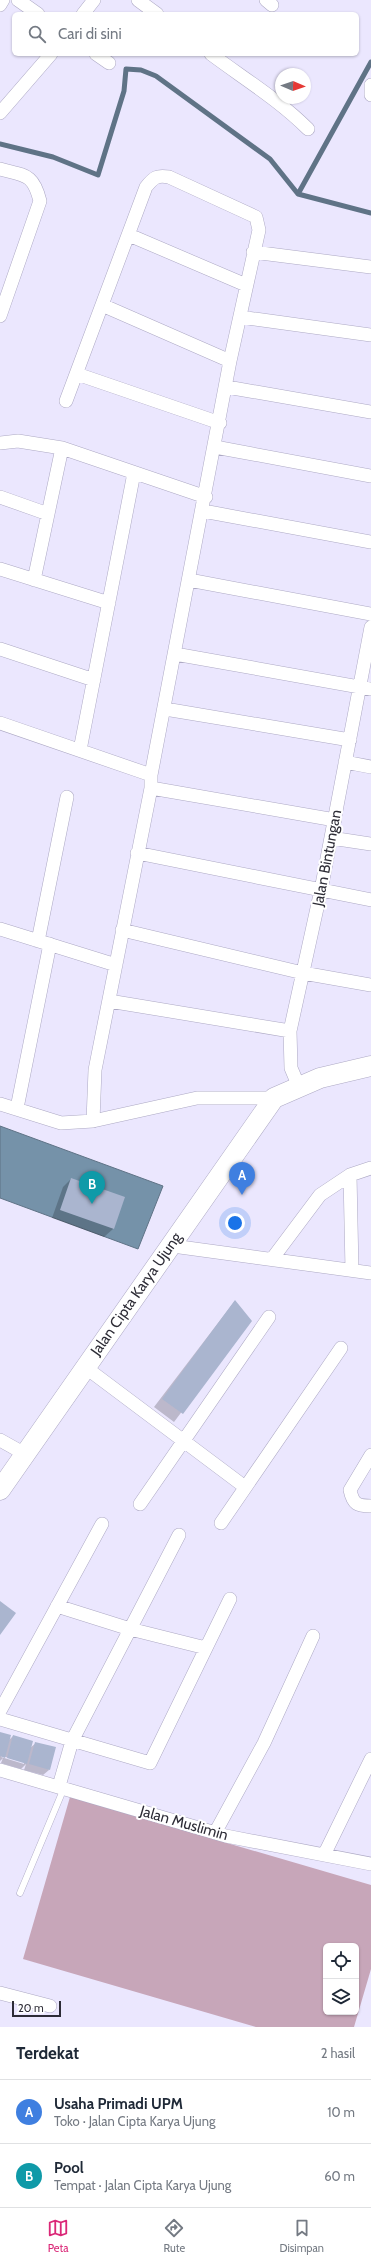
<!DOCTYPE html>
<html lang="id">
<meta charset="utf-8">
<style>
:root{--surface:#fff;--page:#f6f6f7;--text:#1f2937;--muted:#747a83;--line:#e0e1e3;--accent:#db2777}
body{margin:0;font-family:Cabin,sans-serif;background:var(--page);color:var(--text)}
.controls{position:absolute;right:12px;bottom:12px;display:grid;overflow:hidden;border-radius:6px;box-shadow:0 1px 3px #0004}
.controls button{width:36px;height:36px;display:grid;place-items:center;padding:0;border:0;border-bottom:1px solid var(--line);background:var(--surface);color:var(--text);font:20px sans-serif}
.compass{position:absolute;left:275px;top:68px;width:36px;height:36px;border-radius:50%;background:var(--surface);box-shadow:0 1px 3px #0004;rotate:92deg}
.scale{position:absolute;left:12px;bottom:10px;width:49px;box-sizing:border-box;padding-left:4px;border:2px solid #2d2c36;border-top:0;font-size:11px;line-height:14px;white-space:nowrap;color:#2d2c36;-webkit-text-stroke:3px #fff;paint-order:stroke}
.you{position:absolute;left:235px;top:1223px;width:14px;height:14px;margin:-10px;border:3px solid #fff;border-radius:50%;background:#1a73e8;box-shadow:0 0 0 6px #1a73e833}
.badge{display:grid;place-items:center;width:26px;height:26px;border-radius:50%;background:var(--accent);color:#fff;font-size:13px;font-weight:700}
.pin{position:absolute;translate:-50% -33px;filter:drop-shadow(0 1px 2px #0008)}
.pin::after{content:'';position:absolute;top:21px;width:14px;height:12px;background:inherit;clip-path:polygon(0 0,100% 0,50% 100%)}
.list{margin:0;padding:0;list-style:none}
h2{display:flex;justify-content:space-between;align-items:center;height:52px;margin:0;padding:0 16px;font-size:17px}
h2 small{font-size:13px;font-weight:400;color:var(--muted)}
.list li{display:grid;grid-template-columns:26px 1fr auto;gap:12px;align-items:center;box-sizing:border-box;height:64px;padding:0 16px;border-top:1px solid var(--line)}
.list b{display:block;font-size:15px;white-space:nowrap}
.list p{margin:0;font-size:13px;white-space:nowrap;color:var(--muted)}
.list em{font-size:13px;font-style:normal;color:var(--muted)}
.icon{flex:none;width:22px;height:22px;fill:none;stroke:currentColor;stroke-width:2;stroke-linecap:round;stroke-linejoin:round}
.map{position:relative;flex:none;width:371px;height:2027px;overflow:hidden}
.search{position:absolute;background:var(--surface);box-shadow:0 1px 3px #0004;left:12px;right:12px;top:12px;height:44px;display:flex;align-items:center;gap:10px;box-sizing:border-box;padding:0 14px;border-radius:6px;color:var(--muted);font-size:15px}
.sheet{height:180px;background:var(--surface)}
nav{display:flex;justify-content:space-around;align-items:center;box-sizing:border-box;height:56px;border-top:1px solid var(--line);background:var(--surface);font-size:11px;color:var(--muted)}
nav a{display:grid;justify-items:center;gap:2px}
nav .on{color:var(--accent)}
.map>svg:first-child{display:block}
.forest{fill:#c7a6b9;fill-rule:evenodd}
.water{fill:#7592a9;stroke:#5f7386}
.shadow{fill:#0003;fill-rule:evenodd}
.lines{fill:none;stroke-linecap:round;stroke-linejoin:round}
.stream{stroke:#5f7386;stroke-width:5}
.building{fill:#aab5cf}
.service-casing{stroke:#ada9c4;stroke-width:7}
.minor-casing{stroke:#ada9c4;stroke-width:14}
.primary-casing{stroke:#ada9c4;stroke-width:21}
.service{stroke:#fff;stroke-width:6}
.minor{stroke:#fff;stroke-width:13}
.primary{stroke:#fff;stroke-width:20}
.labels{text-anchor:middle;dominant-baseline:central;stroke-width:4;stroke-linejoin:round;paint-order:stroke}
.street-label{font-size:15px;fill:#2d2c36;stroke:#fff}
</style>
<div class="map">
<svg width="371" height="2027" viewBox="0 0 371 2027">
<rect width="100%" height="100%" fill="#ebe7fe"/>
<path class="forest" d="M70 1797 371 1885V1969L354 2027H256L23 1959ZM326 1946H356V2012H326Z"/>
<path class="water" d="M0 1126 163 1186 138 1249 0 1198Z"/>
<path class="shadow" d="M71 1179 124 1198 113 1229 104 1237 52 1218 63 1187Z
M234 1302 250 1321 174 1422 154 1407Z
M0 1733 8 1741 13 1736 30 1748 36 1743 49 1770 43 1775 24 1770 26 1764 21 1769 1 1763 3 1758 0 1761ZM2 1756 24 1762V1764L1 1757Z"/>
<g class="lines">
<path class="stream" d="M0 144 53 157 98 175 124 91 126 69 141 70 156 76 270 159 298 194 371 62
M298 194 371 213"/>
</g>
<path class="building" d="M71 1178 125 1197 114 1229 60 1210Z
M235 1300 252 1321 183 1414 162 1399Z
M0 1601 16 1613 0 1635Z
M0 1732 11 1735 5 1758 0 1756Z
M13 1735 33 1741 27 1764 7 1758Z
M35 1742 56 1747 50 1770 29 1764Z"/>
<g class="lines">
<g class="service-casing">
<path id="service" d="M20 1893 64 1788"/>
</g>
<g class="minor-casing">
<path id="minor" d="M18 0 38 14
M138 0 157 14
M266 0 272 5
M0 5 3 0
M83 14 94 0
M96 54 109 63
M211 54C243 78 279 100 308 129
M371 85V95
M0 113 51 54
M0 169C25 176 33 173 40 201L0 316
M129 235 246 285
M253 252 371 267
M102 305 230 361
M240 317 371 335
M77 374 220 423
M227 387 371 412
M66 401 146 187C154 177 157 175 169 177L256 217 259 230 230 361 151 775V788L95 1070 93 1121
M0 443 18 441 62 448 206 497
M215 447 371 476
M0 497 48 514
M203 511 371 542
M0 569 109 603
M34 580 62 448
M189 580 371 614
M0 649 94 680
M175 654 371 689
M165 709 350 740
M0 723 151 775
M80 750 134 473
M345 762 371 767
M151 788 335 820
M331 838 371 844
M137 853 371 900
M0 929 116 965
M122 930 303 973 371 985
M38 941 67 797
M109 1001 290 1031
M299 1087 291 1068 290 1031 321 890 371 627
M0 1104 61 1123 93 1121 197 1098H274
M17 1108 50 944
M350 1175 352 1270
M180 1247 371 1273
M272 1259 320 1195 350 1175 371 1168
M85 1367 245 1487
M0 1440 25 1454
M371 1455 350 1490C353 1504 357 1506 371 1506
M140 1504 269 1317
M221 1523 341 1348
M57 1606 130 1629 206 1648
M0 1711 102 1524
M0 1719 150 1763 230 1599
M0 1770 226 1836 371 1864
M59 1786 72 1741 179 1535
M215 1833 264 1743 313 1636
M324 1855 371 1759
M0 1993 50 2006"/>
</g>
<g class="primary-casing">
<path id="primary" d="M0 1490 274 1098 320 1078 371 1066"/>
</g>
<use href="#service" class="service"/>
<use href="#minor" class="minor"/>
<use href="#primary" class="primary"/>
</g>
<g class="labels">
<g class="street-label">
<text transform="translate(327 858) rotate(-79)">Jalan Bintungan</text>
<text transform="translate(136 1294) rotate(-55)">Jalan Cipta Karya Ujung</text>
<text transform="translate(184 1823) rotate(16)">Jalan Muslimin</text>
</g>
</g>
</svg>
<div class="controls">
<button><svg class="icon" aria-label="locate" viewBox="0 0 24 24"><circle cx="12" cy="12" r="6"/><path d="M12 2v4M12 18v4M2 12h4M18 12h4"/></svg></button>
<button><svg class="icon" aria-label="layers" viewBox="0 0 24 24"><path d="M12 4l9 5-9 5-9-5zM3 14l9 5 9-5"/></svg></button>
</div>
<svg class="compass" viewBox="-18 -18 36 36"><path d="M0-13l5 13h-10z" fill="#e53935"/><path d="M0 13l5-13h-10z" fill="#747a83"/></svg>
<div class="scale">20 m</div>
<div class="you"></div>
<div class="pin badge" style="left:242px;top:1195px;background:#3f7fe0">A</div>
<div class="pin badge" style="left:92px;top:1204px;background:#0f9aa8">B</div>
<div class="search"><svg class="icon" aria-label="search" viewBox="0 0 24 24"><circle cx="10" cy="10" r="6"/><path d="M15 15l6 6"/></svg>Cari di sini</div>
</div>
<section class="sheet">
<h2>Terdekat<small>2 hasil</small></h2>
<ul class="list">
<li><span class="badge" style="background:#3f7fe0">A</span><div><b>Usaha Primadi UPM</b><p>Toko · Jalan Cipta Karya Ujung</p></div><em>10 m</em></li>
<li><span class="badge" style="background:#0f9aa8">B</span><div><b>Pool</b><p>Tempat · Jalan Cipta Karya Ujung</p></div><em>60 m</em></li>
</ul>
</section>
<nav>
<a class="on"><svg class="icon" aria-label="map" viewBox="0 0 24 24"><path d="M3 6l6-2 6 2 6-2v14l-6 2-6-2-6 2zM9 4v14M15 6v14"/></svg>Peta</a>
<a><svg class="icon" aria-label="directions" viewBox="0 0 24 24"><path d="M12 3l9 9-9 9-9-9zM9 14v-3h6M13 9l2 2-2 2"/></svg>Rute</a>
<a><svg class="icon" aria-label="saved" viewBox="0 0 24 24"><path d="M7 4h10v16l-5-4-5 4z"/></svg>Disimpan</a>
</nav>
